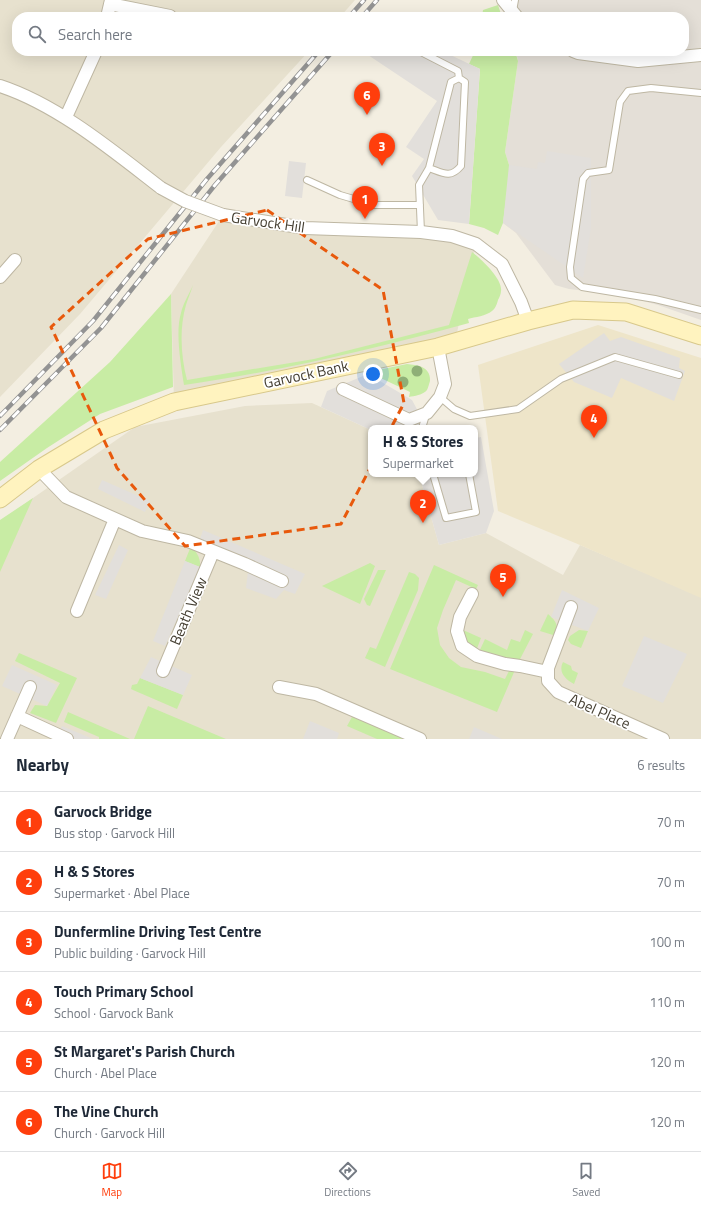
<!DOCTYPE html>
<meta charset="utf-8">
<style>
:root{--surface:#fff;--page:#f6f6f7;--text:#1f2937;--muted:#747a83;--line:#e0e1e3;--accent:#ff3e0c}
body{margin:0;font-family:"Titillium Web",sans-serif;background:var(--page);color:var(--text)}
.you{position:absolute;left:373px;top:374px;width:14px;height:14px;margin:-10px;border:3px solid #fff;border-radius:50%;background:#1a73e8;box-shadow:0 0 0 6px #1a73e833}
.badge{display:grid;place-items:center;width:26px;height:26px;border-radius:50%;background:var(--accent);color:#fff;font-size:13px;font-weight:700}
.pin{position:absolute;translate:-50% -33px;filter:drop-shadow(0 1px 2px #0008)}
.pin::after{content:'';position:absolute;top:21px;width:14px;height:12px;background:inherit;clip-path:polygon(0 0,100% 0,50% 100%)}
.popup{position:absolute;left:368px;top:425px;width:110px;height:52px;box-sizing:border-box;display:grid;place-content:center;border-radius:8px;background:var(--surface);filter:drop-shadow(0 1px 3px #0005);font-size:13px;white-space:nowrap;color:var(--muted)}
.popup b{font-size:15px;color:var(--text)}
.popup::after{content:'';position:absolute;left:50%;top:100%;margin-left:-8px;border:8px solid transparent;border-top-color:var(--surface)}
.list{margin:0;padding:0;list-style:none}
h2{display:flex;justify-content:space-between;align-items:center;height:52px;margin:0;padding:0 16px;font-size:17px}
h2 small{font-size:13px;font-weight:400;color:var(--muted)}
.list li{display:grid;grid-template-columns:26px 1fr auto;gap:12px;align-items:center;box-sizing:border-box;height:60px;padding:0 16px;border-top:1px solid var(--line)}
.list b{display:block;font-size:15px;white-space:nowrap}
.list p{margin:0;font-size:13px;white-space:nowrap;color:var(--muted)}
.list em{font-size:13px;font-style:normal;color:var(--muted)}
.icon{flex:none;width:22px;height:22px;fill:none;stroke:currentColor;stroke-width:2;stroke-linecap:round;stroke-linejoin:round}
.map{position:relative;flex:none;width:701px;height:739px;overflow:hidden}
.search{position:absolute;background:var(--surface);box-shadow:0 4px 16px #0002;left:12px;right:12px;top:12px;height:44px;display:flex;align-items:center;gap:10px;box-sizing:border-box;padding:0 14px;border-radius:16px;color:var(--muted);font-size:15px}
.sheet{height:412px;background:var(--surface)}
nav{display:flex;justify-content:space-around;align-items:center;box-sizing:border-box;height:56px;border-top:1px solid var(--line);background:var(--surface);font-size:11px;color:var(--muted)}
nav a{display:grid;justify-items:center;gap:2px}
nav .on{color:var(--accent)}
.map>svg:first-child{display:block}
.residential{fill:#e7e1ce}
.industrial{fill:#e4dfd7}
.education{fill:#eee5c9}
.green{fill:#c8eca4}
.parking{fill:#e2dfdb}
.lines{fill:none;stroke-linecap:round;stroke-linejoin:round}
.lane-casing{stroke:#beb7a3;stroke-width:8}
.street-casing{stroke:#beb7a3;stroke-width:14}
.secondary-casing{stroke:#d8c88b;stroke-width:19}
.lane{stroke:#fff;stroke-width:6}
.street{stroke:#fff;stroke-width:12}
.secondary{stroke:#fff3bf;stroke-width:17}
.rail-casing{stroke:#939393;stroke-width:4.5}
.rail{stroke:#fff;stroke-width:3;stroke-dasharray:9;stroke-linecap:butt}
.street-bridge-casing{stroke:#beb7a3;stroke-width:14;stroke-linecap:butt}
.street-bridge{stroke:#fff;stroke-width:12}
.tree{fill:#8faf77}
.marked{fill:none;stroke:#e8590c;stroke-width:3;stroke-dasharray:8 5;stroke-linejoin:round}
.labels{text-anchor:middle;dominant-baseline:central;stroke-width:3.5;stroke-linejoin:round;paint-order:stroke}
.street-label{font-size:15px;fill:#443e31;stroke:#fff}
</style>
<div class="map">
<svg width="701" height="739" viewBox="0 0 701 739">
<rect width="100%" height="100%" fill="#f3eee1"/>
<path class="residential" d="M0 0H355L340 17H17V51H309L221 147 80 314 0 397Z
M223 215 421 232 476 244 455 342 174 402 171 294Z
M312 403 371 430V474H419L439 545 486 533 563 575 580 545 701 597V739H0V521L135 427 245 406Z"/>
<path class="industrial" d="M503 0H701V320L658 305 621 295 569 289 555 285 516 233 503 223 510 168 505 152 518 61 516 51H684V17H507Z"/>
<path class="education" d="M598 325 701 358V598L580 545 498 511 478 365Z"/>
<path class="green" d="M498 5 502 17H482L483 10Z
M475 51H515L518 61 505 152 510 168 503 223 498 235 484 228 469 224 480 69 469 64Z
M472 252C481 259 503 279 501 291 501 294 499 298 498 300 497 304 495 309 492 311 486 316 475 317 468 319L469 323C375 349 281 371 184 385 181 365 175 332 181 313 183 304 189 294 193 285 191 292 188 298 186 305 179 329 181 357 187 380L314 359 449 325Z
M171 294 173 387 100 414 47 448 0 481V462L110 362Z
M407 364C418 365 431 367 430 381 429 384 428 388 427 390 423 395 414 396 409 397L410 392 368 372Z
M33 498 0 572V520Z
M191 546C197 552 201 559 200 567L185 561Z
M370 563 375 566 360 604 322 586Z
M434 565 478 585 476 589 456 580 443 610 437 628 440 645 449 658 461 667 485 672 505 679 509 671 515 670 497 712 390 669Z
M378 570H386L370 606 367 605 364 599Z
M409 572 415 574 419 578 418 590 385 667 365 658 370 647 376 649Z
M548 614C555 620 559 625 556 634L553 635 540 631Z
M463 630 481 638 476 651 467 647Z
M525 630 533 634 518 663 511 659 479 652 485 639 507 650 511 639 520 642Z
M579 630 588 631 581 648 571 644 568 640 570 636Z
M19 653 77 678 56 723 30 713 35 705 47 706 60 683 15 661Z
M563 662 571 666 572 670 578 673 574 684C565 679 558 672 563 662Z
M140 678 183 695 177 709 133 690 131 689 132 685 137 684Z
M148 706 226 739H134Z
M68 712 130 739H99V737L64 722Z
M352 717 405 737 407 739H377L347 726Z"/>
<path class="parking" d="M362 51H442L480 69 469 224 438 220 412 176 424 159 406 147 437 101Z
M547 151 591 158V228L583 278 503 223 509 165 537 169 538 162 545 163Z
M289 161 306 163 302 198 285 196Z
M604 333 610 341 621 337 680 358 679 368 685 371 674 401 621 378 612 398 574 382 559 364Z
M368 374 412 400 427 428H371V430L321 407 327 391Z
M481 437 494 511 486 533 439 545 419 474H475V438Z
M102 480 150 501 145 512 98 489Z
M203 530 305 574 295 594 284 590 276 599 246 588 248 571 198 545Z
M119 545 128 550 106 599 95 595Z
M185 561 200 567 165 646 153 641Z
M562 590 599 608 588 631 551 617Z
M644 636 687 654 663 703 622 686Z
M151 657 192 675 183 695 140 678Z
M12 665 57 685 47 706 2 686Z
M310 721 339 733 337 739H303Z
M62 726 93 739H57Z
M474 727 502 739H469Z"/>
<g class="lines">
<g class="lane-casing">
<path id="lane" d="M513 11 515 0
M419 51 458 71 459 78
M701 93 651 88 628 91 620 102 609 170 588 173 583 179 570 267 571 278 582 287 655 299 701 310
M307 180 340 195 374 205H420
M421 232 419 185 429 168 451 82 459 78 465 82 461 166C450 179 443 173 429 168
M440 397 454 409 470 416 518 409 561 379 615 357 679 375
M422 428 426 415
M433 474 446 518 476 512 469 474"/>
</g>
<g class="street-casing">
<path id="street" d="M503 0 517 17
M110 4 170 16
M107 17 111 0
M573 51 578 53 638 61 701 55
M0 86C58 105 113 151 161 188
M66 117 96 51
M223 215 305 228 421 232 452 236 476 244 502 264 521 302 528 321
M0 277 15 260
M343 389 409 420 427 413 440 397 445 384 438 347
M39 469 66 497 142 531 188 541 245 564 282 581
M472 594 460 617 457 631 462 646 477 656 505 664 520 666 548 672
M571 607 548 668V681L558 692 663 739
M77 611 115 519
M163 671 213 552
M279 687 316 694 420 739
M17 716 67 739
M7 739 30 687"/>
</g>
<g class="secondary-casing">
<path id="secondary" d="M0 499 39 469 104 430 174 402 438 347 528 321 573 310 626 312 701 336"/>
</g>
<use href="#lane" class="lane"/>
<use href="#street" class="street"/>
<use href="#secondary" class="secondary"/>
<g class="rail-casing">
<path id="rail" d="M349 17 364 0
M362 17 377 0
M0 416 93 321 207 179 319 51
M0 430 101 328 215 185 333 51"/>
</g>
<use href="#rail" class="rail"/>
<g class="street-bridge-casing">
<path id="street-bridge" d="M161 188 185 201 223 215"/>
</g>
<use href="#street-bridge" class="street-bridge"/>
</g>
<g class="tree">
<circle cx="417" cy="371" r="5.5"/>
<circle cx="403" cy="382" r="5.5"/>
</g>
<path class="marked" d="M267 210 383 290 404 403 341 524 185 546 117 468 51 327 148 239Z"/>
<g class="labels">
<g class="street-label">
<text transform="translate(268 222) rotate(8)">Garvock Hill</text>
<text transform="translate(306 374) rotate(-12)">Garvock Bank</text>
<text transform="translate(188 611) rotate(-67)">Beath View</text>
<text transform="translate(600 711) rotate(24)">Abel Place</text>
</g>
</g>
</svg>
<div class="you"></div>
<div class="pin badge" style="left:365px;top:219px">1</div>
<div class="pin badge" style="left:423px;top:523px">2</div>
<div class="popup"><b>H &amp; S Stores</b>Supermarket</div>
<div class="pin badge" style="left:382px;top:166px">3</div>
<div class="pin badge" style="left:594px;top:438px">4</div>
<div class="pin badge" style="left:503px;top:597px">5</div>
<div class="pin badge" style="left:367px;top:115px">6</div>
<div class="search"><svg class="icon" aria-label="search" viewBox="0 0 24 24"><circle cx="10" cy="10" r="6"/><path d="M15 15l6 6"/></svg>Search here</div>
</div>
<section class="sheet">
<h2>Nearby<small>6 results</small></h2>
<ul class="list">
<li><span class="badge">1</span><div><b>Garvock Bridge</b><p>Bus stop · Garvock Hill</p></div><em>70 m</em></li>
<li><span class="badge">2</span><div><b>H &amp; S Stores</b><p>Supermarket · Abel Place</p></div><em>70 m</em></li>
<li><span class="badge">3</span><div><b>Dunfermline Driving Test Centre</b><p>Public building · Garvock Hill</p></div><em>100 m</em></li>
<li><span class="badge">4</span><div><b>Touch Primary School</b><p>School · Garvock Bank</p></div><em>110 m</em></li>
<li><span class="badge">5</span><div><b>St Margaret's Parish Church</b><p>Church · Abel Place</p></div><em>120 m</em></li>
<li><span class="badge">6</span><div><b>The Vine Church</b><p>Church · Garvock Hill</p></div><em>120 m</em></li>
</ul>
</section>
<nav>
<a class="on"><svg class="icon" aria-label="map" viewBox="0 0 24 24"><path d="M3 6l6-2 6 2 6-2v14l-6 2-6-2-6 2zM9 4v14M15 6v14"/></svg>Map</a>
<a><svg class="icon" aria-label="directions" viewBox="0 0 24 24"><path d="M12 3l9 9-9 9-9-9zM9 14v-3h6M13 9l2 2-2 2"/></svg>Directions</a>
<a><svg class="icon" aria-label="saved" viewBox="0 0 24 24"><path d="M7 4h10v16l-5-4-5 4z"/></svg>Saved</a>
</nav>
